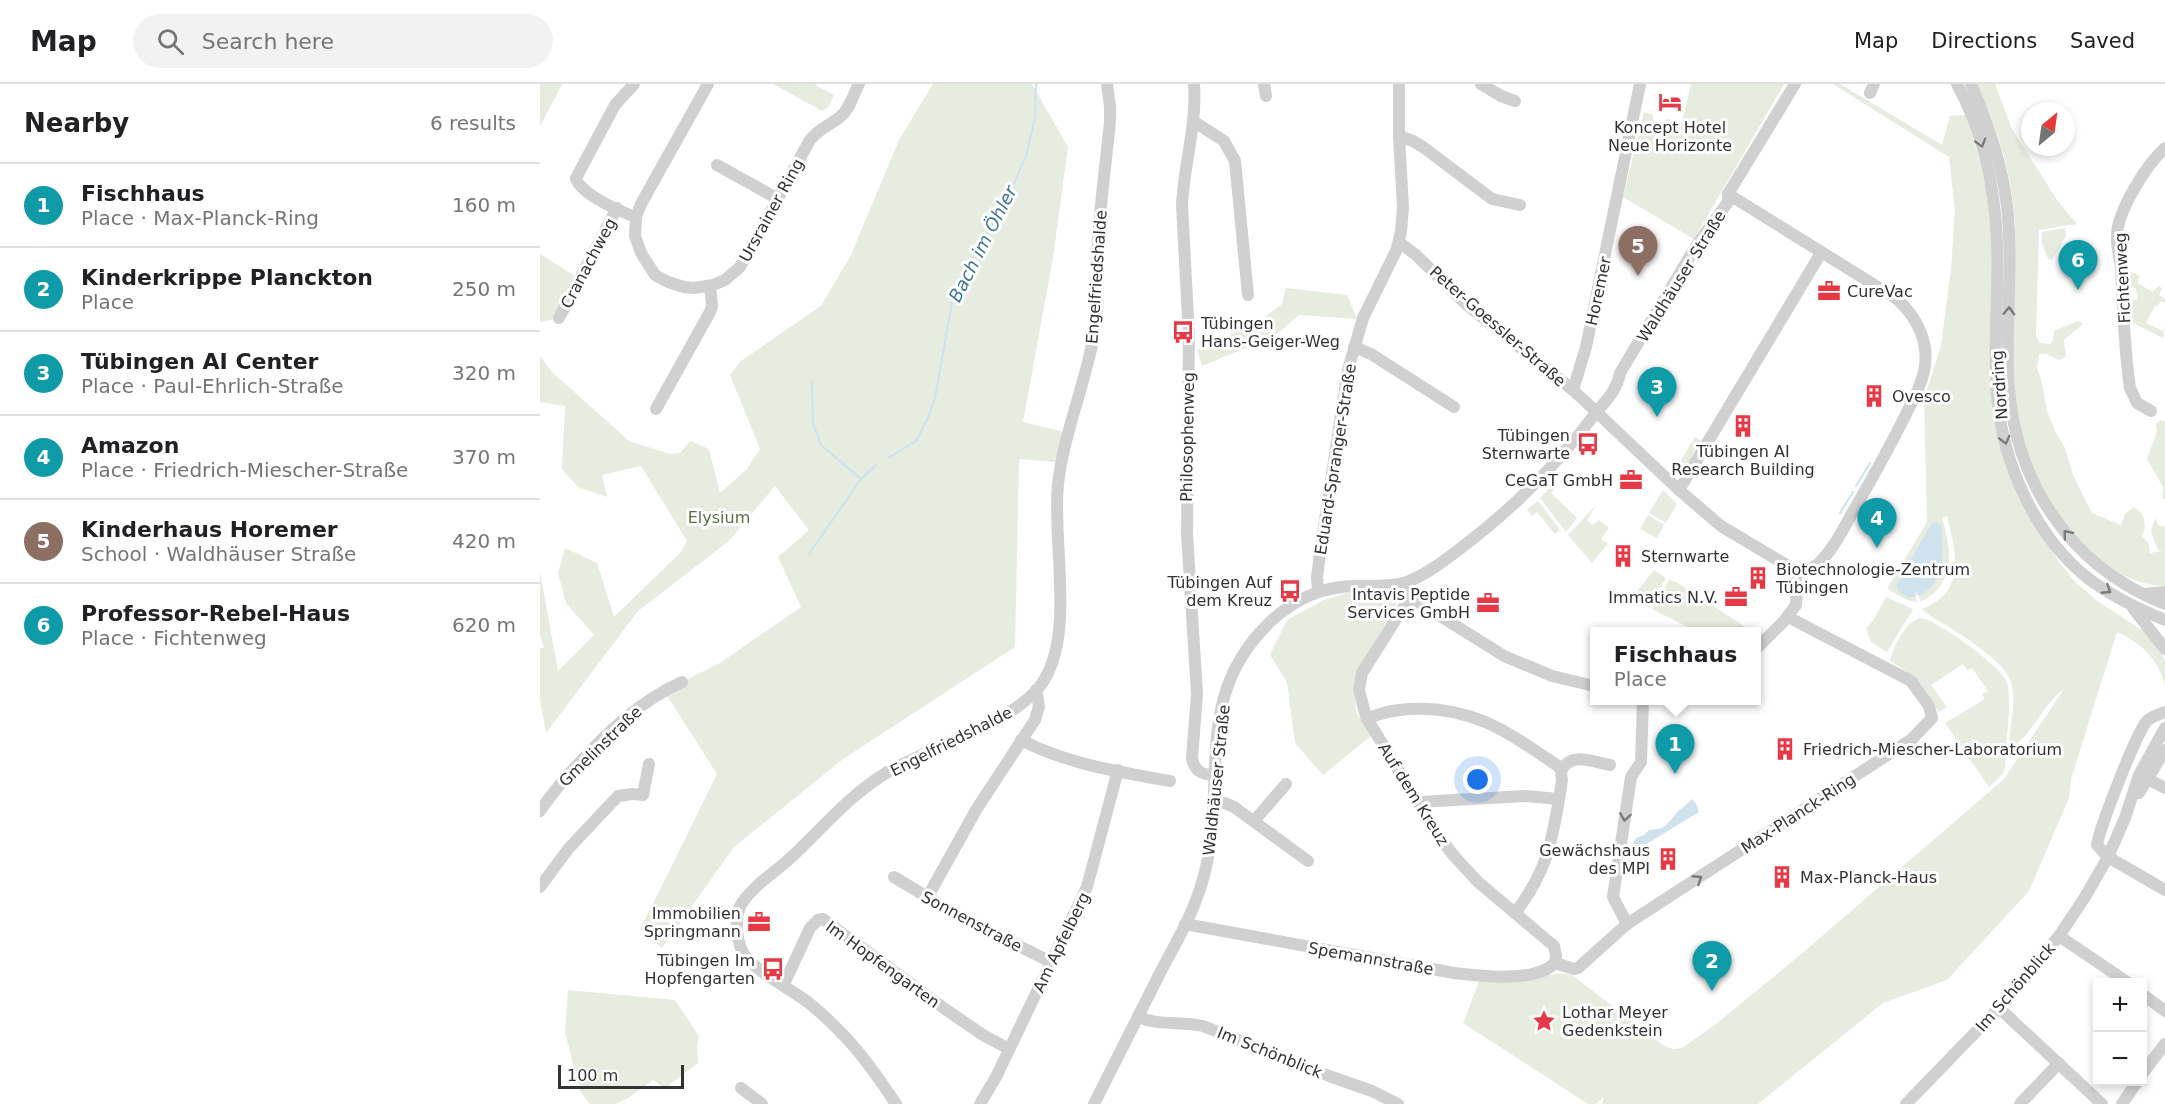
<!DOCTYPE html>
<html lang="en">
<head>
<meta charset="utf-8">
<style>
	body { margin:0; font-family:"DejaVu Sans",sans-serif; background:#f2f2f2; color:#202124 }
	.controls { position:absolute; right:18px; bottom:18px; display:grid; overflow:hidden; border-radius:0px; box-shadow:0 3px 9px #0003 }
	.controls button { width:54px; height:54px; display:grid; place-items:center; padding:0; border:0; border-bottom:2px solid #e0e0e0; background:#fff; color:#202124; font:30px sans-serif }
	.compass { position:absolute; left:1481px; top:18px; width:54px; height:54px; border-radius:50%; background:#fff; box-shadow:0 3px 9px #0003; rotate:29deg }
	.scale { position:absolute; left:18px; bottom:15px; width:126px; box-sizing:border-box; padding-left:6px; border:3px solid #333; border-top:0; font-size:16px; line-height:21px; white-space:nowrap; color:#333; -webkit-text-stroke:4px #fff; paint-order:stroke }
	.you { position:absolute; left:938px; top:696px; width:21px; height:21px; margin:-15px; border:4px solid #fff; border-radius:50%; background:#1a73e8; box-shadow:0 0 0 9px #1a73e833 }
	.badge { display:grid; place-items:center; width:39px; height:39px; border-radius:50%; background:#0f766e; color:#fff; font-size:20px; font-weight:700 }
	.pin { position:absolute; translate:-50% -50px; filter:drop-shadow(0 2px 3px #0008) }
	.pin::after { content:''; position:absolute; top:32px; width:21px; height:18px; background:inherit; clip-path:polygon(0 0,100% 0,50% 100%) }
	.popup { position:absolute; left:1050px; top:543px; width:171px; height:78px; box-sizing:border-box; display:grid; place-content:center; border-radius:0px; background:#fff; filter:drop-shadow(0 2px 4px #0005); font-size:20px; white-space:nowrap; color:#757577 }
	.popup b { font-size:22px; color:#202124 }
	.popup::after { content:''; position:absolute; left:50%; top:100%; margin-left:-12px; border:12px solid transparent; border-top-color:#fff }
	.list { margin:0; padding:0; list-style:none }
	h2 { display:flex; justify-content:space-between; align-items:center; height:78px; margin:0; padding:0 24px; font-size:26px }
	h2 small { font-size:20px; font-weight:400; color:#757577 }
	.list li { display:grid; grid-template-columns:39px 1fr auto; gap:18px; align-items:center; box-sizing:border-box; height:84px; padding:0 24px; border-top:2px solid #e0e0e0 }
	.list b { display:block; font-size:22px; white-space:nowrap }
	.list p { margin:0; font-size:20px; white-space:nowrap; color:#757577 }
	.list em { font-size:20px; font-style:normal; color:#757577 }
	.icon { flex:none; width:33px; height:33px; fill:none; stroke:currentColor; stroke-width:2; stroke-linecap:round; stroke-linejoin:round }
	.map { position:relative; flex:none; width:1625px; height:1020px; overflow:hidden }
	header { display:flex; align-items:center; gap:36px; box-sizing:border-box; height:84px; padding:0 30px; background:#fff; border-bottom:2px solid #e0e0e0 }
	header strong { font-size:28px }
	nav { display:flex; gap:33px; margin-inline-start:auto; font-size:21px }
	.search { width:420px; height:54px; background:#f2f2f2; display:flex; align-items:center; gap:15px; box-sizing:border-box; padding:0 21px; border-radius:33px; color:#757577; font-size:22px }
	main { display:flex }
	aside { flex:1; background:#fff }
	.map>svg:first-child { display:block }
	.green { fill:#e6ecdf }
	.water { fill:#cfe2ee }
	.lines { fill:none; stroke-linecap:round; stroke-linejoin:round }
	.stream { stroke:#cfe2ee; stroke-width:2 }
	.minor { stroke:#d0d0d0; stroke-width:12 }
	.oneway { stroke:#7a7a7a }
	.labels { text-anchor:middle; stroke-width:6; stroke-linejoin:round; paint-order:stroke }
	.poi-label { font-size:16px; fill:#333; stroke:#fff; text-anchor:start }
	.street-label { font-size:16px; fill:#333; stroke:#fff }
	.park-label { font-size:16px; fill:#56703f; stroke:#fff }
	.water-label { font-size:18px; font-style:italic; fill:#3f7597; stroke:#fff }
</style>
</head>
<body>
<header>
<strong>Map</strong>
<div class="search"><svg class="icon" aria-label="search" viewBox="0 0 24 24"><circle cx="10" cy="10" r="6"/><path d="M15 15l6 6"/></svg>Search here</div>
<nav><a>Map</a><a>Directions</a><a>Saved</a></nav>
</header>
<main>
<aside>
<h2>Nearby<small>6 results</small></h2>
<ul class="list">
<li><span class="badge" style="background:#0f9aa8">1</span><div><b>Fischhaus</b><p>Place · Max-Planck-Ring</p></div><em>160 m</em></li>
<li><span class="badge" style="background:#0f9aa8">2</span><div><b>Kinderkrippe Planckton</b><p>Place</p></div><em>250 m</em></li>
<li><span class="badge" style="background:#0f9aa8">3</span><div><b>Tübingen AI Center</b><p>Place · Paul-Ehrlich-Straße</p></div><em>320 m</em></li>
<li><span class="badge" style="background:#0f9aa8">4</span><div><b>Amazon</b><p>Place · Friedrich-Miescher-Straße</p></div><em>370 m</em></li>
<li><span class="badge" style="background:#8d6e63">5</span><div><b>Kinderhaus Horemer</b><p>School · Waldhäuser Straße</p></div><em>420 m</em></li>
<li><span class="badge" style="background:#0f9aa8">6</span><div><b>Professor-Rebel-Haus</b><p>Place · Fichtenweg</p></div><em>620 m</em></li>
</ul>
</aside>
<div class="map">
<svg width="1625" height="1020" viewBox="0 0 1625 1020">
	<rect width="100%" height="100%" fill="#fff"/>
	<!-- green -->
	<g class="green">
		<polygon points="0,0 22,0 0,43"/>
		<polygon points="233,0 274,0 294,11 288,23 282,27"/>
		<polygon points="393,0 492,0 528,63 513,174 483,338 524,348 516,378 479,375 475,563 303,675 194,763 122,864 100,846 177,690 124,607 180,579 261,523 238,473 269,446 235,402 189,457 98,527 6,649 0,616 0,565 4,563 0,551 0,488 18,587 54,551 26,519 18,489 25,464 57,479 74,533 141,468 147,457 101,382 62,391 67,413 38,403 22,385 25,322 0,318 0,272 12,288 89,357 130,370 140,369 150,357 169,365 180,409 207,385 220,365 190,291 201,277 281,222 311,171 359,56"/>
		<polygon points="1151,0 1244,0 1154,155 1083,113 1104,28 1113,31 1113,37 1125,40 1127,35 1142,38"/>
		<path d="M1293,0H1300L1402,61L1410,32L1426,31L1445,95L1451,137L1454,330L1504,455L1517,475L1535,498L1560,519L1610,551L1625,576V602C1619,575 1601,559 1577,548L1531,695L1529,714L1489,807L1407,896L1343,919L1218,1020H1062L1064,1013L1055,1020H1048L923,939L940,895L994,894L1021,889L1032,891L1123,961L1133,965L1142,964L1176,940L1266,866L1464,695L1524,605C1504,619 1494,648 1472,663L1473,670L1470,676C1466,651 1478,623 1471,598C1466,579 1426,554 1409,543C1400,537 1389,533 1382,525C1427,507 1416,470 1407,432L1402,434C1412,467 1416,498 1381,518L1378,511H1375L1377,518L1367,516L1349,506L1348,503L1387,438L1384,315L1401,262L1411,185L1415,127L1409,73Z"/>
		<path d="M1437,0H1455L1472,45L1517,116L1537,140L1499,146L1496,252L1500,259L1510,260L1513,256L1514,247L1538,237L1543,240L1524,256L1526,272L1519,276L1507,270H1499L1497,284L1501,295L1507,327L1515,347L1525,364L1533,391L1552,429L1581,441L1585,430L1594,423C1604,428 1608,442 1602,452L1609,460L1610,469L1623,467L1618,466L1611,447L1615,434L1619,442H1625V502C1589,500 1568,484 1543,459C1502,419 1478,361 1474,304C1471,267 1474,228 1475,190C1475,166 1476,141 1473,117C1468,77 1454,36 1437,0Z"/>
		<polygon points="1525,144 1526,152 1512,176 1508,175 1502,160 1502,148"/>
		<polygon points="0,170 38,194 19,234 0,238"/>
		<polygon points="1591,188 1600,192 1597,199 1613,208 1618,202 1622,204 1619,211 1625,215 1625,219 1621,217 1617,222 1615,222 1606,239 1623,247 1625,243 1623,254 1589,237 1590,217 1597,216 1596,204 1589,203 1589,189"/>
		<polygon points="746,204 807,211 817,235 759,231 736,251 662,282 657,266 721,236 742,220"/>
		<polygon points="1621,336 1625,338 1625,416 1622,414 1623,403 1607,375 1617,347 1616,340"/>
		<polygon points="1155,353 1163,358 1157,366 1155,366 1145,387 1137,383"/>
		<polygon points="1016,397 1018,400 1011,409 1037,434 1026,448 1000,414"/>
		<polygon points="1123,406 1137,420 1126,439 1109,429"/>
		<polygon points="998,417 1020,446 1015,450 997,428 992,432 987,425"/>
		<polygon points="1056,421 1047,436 1052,441 1059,436 1069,444 1061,455 1068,460 1052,479 1028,451"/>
		<polygon points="1108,431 1124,441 1117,454 1100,445"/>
		<polygon points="1114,486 1126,494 1109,524 1092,514"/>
		<polygon points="1129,496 1136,498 1212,547 1156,547 1112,525"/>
		<polygon points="865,498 858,518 816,590 813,605 817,630 831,652 783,691 755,659 747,598 730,571 747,536 784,516 831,502"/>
		<polygon points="1346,513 1373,525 1347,568 1331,558 1326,544 1334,535"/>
		<path d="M1381,534C1398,537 1458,580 1466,596C1473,611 1466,656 1465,674C1468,689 1459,693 1449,703L1405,639L1445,615L1442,610L1448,607L1432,584L1427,586L1423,580L1391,601L1407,623L1399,628C1384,603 1376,592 1350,577C1354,562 1365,537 1381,534Z"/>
		<polygon points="28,906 135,916 159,952 157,962 158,979 125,1004 113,996 88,1014 75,1020 50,1020 40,1007 25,948"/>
	</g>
	<!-- water -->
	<g class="water">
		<path d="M1397,438L1401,441C1404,468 1406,498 1379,512L1377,507L1375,508L1376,513H1368L1358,507L1356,502L1391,440Z"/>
		<path d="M1152,715L1157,721L1159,728L1095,767L1092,762L1096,754L1104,751L1109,746C1124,745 1125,743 1134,732C1138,726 1147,721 1152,715Z"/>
	</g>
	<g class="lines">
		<!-- stream -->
		<g class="stream">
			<polyline points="272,298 273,339 281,361 321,395"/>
			<polyline points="348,374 376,357 387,336 395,314 413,213 427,184 467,115 486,72 495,33 496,0"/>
			<polyline points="1316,402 1330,379"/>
			<polyline points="1300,429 1313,408"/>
			<polyline points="269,470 321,395 336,381"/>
		</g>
		<!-- minor -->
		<g class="minor">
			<path d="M94,0L75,21L36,94C40,110 81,128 96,133"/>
			<path d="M168,0L101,120L96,133L95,152L101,169L115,191L128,198L144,203L154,204L173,201L185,196L200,183L270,56C278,45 290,41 300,33C310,25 313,11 319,0"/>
			<path d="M654,0C657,41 644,80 642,121L649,253L647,450L657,610L652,674C654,687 662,691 675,691"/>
			<polyline points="724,0 726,12"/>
			<polyline points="941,0 961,12 975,17"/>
			<path d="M1417,0C1443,48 1455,104 1457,158C1459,209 1453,261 1457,312C1463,379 1495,453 1549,495C1573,513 1598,525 1625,536"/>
			<path d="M1431,0C1448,39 1462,79 1467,122C1473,178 1466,234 1468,290C1472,394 1527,481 1625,520"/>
			<polyline points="1330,9 1334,0"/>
			<polyline points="653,37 684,57 695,77 708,211"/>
			<polyline points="859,52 873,57 883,63 952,115 980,121"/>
			<polyline points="177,81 238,115"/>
			<path d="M1188,110L1357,215C1378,234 1390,260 1384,288C1380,303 1373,317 1366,330C1351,361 1335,389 1318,419C1306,439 1295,464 1278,480C1271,486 1262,488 1253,490"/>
			<polyline points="859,158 876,171 927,221 1033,306 1139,406 1181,442 1248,482 1255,493 1257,502 1256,521 1244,537 1216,565"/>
			<polyline points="19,234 77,124"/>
			<polyline points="814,263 831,270 914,323"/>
			<polyline points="1033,306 1046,263 1100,0"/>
			<polyline points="116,325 170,228 172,222 170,202"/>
			<path d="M1611,327L1597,319L1590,304C1584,264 1583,224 1581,184C1580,174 1576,162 1577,152C1577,127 1607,80 1625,64"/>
			<polyline points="1139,406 1281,169"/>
			<polyline points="778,507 777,493 781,462 808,286 823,234 856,167 861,148 863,123 859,52 859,0"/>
			<polyline points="867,508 870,513 964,572 1012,592 1054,602"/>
			<polyline points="1605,510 1625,508"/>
			<polyline points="870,513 822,589 819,606 826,633 898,751 914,772 938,798 1014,862 1016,871 1015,879"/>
			<polyline points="1593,524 1625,565"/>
			<polyline points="1103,616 1101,678 1091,693 1073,813 1087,840 1372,655 1392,634 1389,622 1371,597 1248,533"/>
			<path d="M1625,628C1620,630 1613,632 1608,636C1598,643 1559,746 1557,761L1568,773L1625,806"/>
			<path d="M827,635C841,628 853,627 868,625C931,621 968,648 1018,682L1021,687L1022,697C1013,751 1010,784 975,829"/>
			<path d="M481,656C527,680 580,688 630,697"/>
			<path d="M1021,687C1031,667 1053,678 1070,681"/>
			<polyline points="1600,691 1625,704"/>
			<polyline points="1599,709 1625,666"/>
			<polyline points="879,718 985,712 1019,715"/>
			<polyline points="674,719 685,719 694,723 768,777"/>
			<path d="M0,727C12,709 26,693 41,677C71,645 102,616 142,598"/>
			<polyline points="714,737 746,700"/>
			<polyline points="354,793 419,832 511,878"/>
			<polyline points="0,803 29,764 78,712 92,710 103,711 109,680"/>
			<polyline points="387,814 436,726 495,636 499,622 496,606"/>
			<path d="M645,840L914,889C940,892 996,899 1015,879"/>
			<polyline points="1519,852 1587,898"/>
			<polyline points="1015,879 1034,885 1038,884 1087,840"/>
			<polyline points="244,900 270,844 278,836 283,835 405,925 443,951 469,965"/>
			<polyline points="1602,910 1625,927"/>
			<polyline points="1459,924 1562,1020"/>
			<path d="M598,933C619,942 641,937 663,942L789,992L832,1007L858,1020"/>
			<polyline points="1602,990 1625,960"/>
			<polyline points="201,1004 222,1020"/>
			<path d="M356,1020C328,978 308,951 269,919C252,906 216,887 205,872C199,863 196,848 197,837C197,828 199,822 205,815C216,800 232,790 246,778C278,749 308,712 346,689C389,663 476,639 503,598C535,549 512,457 518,400C524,349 545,301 554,251C560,219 557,186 558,154C561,115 566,77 570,38V23L567,0"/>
			<polyline points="440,1020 456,993 547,803 578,686"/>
			<path d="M554,1020C577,975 599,930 622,885C636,859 651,833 660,805C692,709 647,617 730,538C756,514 783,502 818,502C834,502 851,503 867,498C887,490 904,477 921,464C971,426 1017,381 1055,330C1066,316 1077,307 1080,289L1158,159L1188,118V110L1255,0"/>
			<polyline points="1366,1020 1459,924 1519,852 1545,813 1568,773 1585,734 1599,691 1625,644"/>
			<polyline points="1480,1020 1519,979"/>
			<polyline points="1582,1020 1597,998"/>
		</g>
	</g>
	<!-- one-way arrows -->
	<defs><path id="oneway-chevron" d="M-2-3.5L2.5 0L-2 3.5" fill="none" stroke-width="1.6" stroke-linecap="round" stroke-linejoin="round" transform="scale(1.5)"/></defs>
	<g class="oneway">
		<use href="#oneway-chevron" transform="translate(1441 59) rotate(74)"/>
		<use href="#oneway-chevron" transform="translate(1469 227) rotate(-88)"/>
		<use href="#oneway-chevron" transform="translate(1465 356) rotate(76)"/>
		<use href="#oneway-chevron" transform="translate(1527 450) rotate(-130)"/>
		<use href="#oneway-chevron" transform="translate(1567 506) rotate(33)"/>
		<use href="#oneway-chevron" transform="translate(1085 733) rotate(99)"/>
		<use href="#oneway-chevron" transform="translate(1158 795) rotate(-33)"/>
	</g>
	<!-- icons -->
	<defs>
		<g id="hotel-bare" transform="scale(1.8)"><path d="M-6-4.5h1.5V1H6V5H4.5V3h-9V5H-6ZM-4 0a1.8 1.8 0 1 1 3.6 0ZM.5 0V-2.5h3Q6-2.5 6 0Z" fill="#e63946" stroke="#fff" stroke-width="2.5" paint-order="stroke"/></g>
		<g id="office-bare" transform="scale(1.8)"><path d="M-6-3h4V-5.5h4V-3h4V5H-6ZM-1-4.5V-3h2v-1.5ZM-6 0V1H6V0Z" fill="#e63946" stroke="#fff" stroke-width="2.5" paint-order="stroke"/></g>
		<g id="bus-bare" transform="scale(1.8)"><path d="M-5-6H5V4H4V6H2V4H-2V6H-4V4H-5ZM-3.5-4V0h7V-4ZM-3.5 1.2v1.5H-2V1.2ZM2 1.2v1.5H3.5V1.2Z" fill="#e63946" stroke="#fff" stroke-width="2.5" paint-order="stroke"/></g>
		<g id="building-bare" transform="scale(1.8)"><path d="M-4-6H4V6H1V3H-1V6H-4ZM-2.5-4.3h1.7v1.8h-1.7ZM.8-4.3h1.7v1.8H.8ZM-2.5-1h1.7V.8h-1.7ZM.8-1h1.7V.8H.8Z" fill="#e63946" stroke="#fff" stroke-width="2.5" paint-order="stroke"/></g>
		<g id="sight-bare" transform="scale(1.8)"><path d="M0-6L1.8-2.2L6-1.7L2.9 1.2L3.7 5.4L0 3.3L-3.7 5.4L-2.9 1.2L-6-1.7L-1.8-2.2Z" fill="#e63946" stroke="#fff" stroke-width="2.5" paint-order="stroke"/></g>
	</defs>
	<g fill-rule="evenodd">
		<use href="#hotel-bare" x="1130" y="18"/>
		<use href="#office-bare" x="1289" y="207"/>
		<use href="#bus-bare" x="643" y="248"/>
		<use href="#building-bare" x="1334" y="312"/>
		<use href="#building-bare" x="1203" y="342"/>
		<use href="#bus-bare" x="1048" y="360"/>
		<use href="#office-bare" x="1091" y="396"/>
		<use href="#building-bare" x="1083" y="472"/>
		<use href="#building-bare" x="1218" y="494"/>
		<use href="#bus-bare" x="750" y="507"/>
		<use href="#office-bare" x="1196" y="513"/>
		<use href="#office-bare" x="948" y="519"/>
		<use href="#building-bare" x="1245" y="665"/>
		<use href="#building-bare" x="1128" y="775"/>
		<use href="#building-bare" x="1242" y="793"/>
		<use href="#office-bare" x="219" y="838"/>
		<use href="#bus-bare" x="233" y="885"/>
		<use href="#sight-bare" x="1004" y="937"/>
	</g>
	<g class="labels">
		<!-- poi labels -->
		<g class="poi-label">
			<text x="1130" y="49" text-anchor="middle">Koncept Hotel<tspan x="1130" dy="18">Neue Horizonte</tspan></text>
			<text x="1307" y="213">CureVac</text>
			<text x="661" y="245">Tübingen<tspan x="661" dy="18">Hans-Geiger-Weg</tspan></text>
			<text x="1352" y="318">Ovesco</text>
			<text x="1030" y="357" text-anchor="end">Tübingen<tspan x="1030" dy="18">Sternwarte</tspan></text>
			<text x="1203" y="373" text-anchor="middle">Tübingen AI<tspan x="1203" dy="18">Research Building</tspan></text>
			<text x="1073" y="402" text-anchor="end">CeGaT GmbH</text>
			<text x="1101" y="478">Sternwarte</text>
			<text x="1236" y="491">Biotechnologie-Zentrum<tspan x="1236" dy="18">Tübingen</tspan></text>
			<text x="732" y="504" text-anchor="end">Tübingen Auf<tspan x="732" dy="18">dem Kreuz</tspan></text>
			<text x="930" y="516" text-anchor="end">Intavis Peptide<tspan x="930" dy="18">Services GmbH</tspan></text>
			<text x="1178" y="519" text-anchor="end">Immatics N.V.</text>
			<text x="1263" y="671">Friedrich-Miescher-Laboratorium</text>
			<text x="1110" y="772" text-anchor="end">Gewächshaus<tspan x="1110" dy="18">des MPI</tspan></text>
			<text x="1260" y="799">Max-Planck-Haus</text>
			<text x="201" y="835" text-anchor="end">Immobilien<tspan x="201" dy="18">Springmann</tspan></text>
			<text x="215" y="882" text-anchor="end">Tübingen Im<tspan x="215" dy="18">Hopfengarten</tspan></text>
			<text x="1022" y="934">Lothar Meyer<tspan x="1022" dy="18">Gedenkstein</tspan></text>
		</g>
		<!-- street labels -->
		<g class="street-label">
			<text transform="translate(231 126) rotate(-61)" y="6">Ursrainer Ring</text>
			<text transform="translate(48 179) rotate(-62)" y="6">Cranachweg</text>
			<text transform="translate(1141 192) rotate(-58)" y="6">Waldhäuser Straße</text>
			<text transform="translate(556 193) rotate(-86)" y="6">Engelfriedshalde</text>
			<text transform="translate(1582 194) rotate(-93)" y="6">Fichtenweg</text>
			<text transform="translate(1058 207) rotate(-78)" y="6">Horemer</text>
			<text transform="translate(958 242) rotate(41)" y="6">Peter-Goessler-Straße</text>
			<text transform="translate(1459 301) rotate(-94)" y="6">Nordring</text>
			<text transform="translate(647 353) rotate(-89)" y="6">Philosophenweg</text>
			<text transform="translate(795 375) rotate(-81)" y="6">Eduard-Spranger-Straße</text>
			<text transform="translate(411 657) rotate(-27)" y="6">Engelfriedshalde</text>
			<text transform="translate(60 662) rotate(-44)" y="6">Gmelinstraße</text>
			<text transform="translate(676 696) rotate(-84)" y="6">Waldhäuser Straße</text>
			<text transform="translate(874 710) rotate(58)" y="6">Auf dem Kreuz</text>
			<text transform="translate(1258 729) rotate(-33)" y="6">Max-Planck-Ring</text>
			<text transform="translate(432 837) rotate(28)" y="6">Sonnenstraße</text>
			<text transform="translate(521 858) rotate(-64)" y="6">Am Apfelberg</text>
			<text transform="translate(831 874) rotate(10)" y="6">Spemannstraße</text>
			<text transform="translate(343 880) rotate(36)" y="6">Im Hopfengarten</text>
			<text transform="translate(1475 903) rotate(-49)" y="6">Im Schönblick</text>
			<text transform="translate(730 968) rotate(22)" y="6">Im Schönblick</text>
		</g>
		<!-- park labels -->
		<g class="park-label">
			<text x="179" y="439">Elysium</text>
		</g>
		<!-- water labels -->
		<g class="water-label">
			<text transform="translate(443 160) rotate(-63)" y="6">Bach im Öhler</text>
		</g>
	</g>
</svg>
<div class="controls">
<button>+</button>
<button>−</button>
</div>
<svg class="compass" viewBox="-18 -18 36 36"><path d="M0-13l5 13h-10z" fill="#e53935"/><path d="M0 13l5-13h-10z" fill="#757577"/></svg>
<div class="scale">100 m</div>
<div class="you"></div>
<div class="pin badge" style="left:1135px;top:690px;background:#0f9aa8">1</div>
<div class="popup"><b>Fischhaus</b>Place</div>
<div class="pin badge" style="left:1172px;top:907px;background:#0f9aa8">2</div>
<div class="pin badge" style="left:1117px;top:333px;background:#0f9aa8">3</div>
<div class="pin badge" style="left:1337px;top:464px;background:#0f9aa8">4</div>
<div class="pin badge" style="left:1098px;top:192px;background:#8d6e63">5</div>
<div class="pin badge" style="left:1538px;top:206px;background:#0f9aa8">6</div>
</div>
</main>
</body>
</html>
